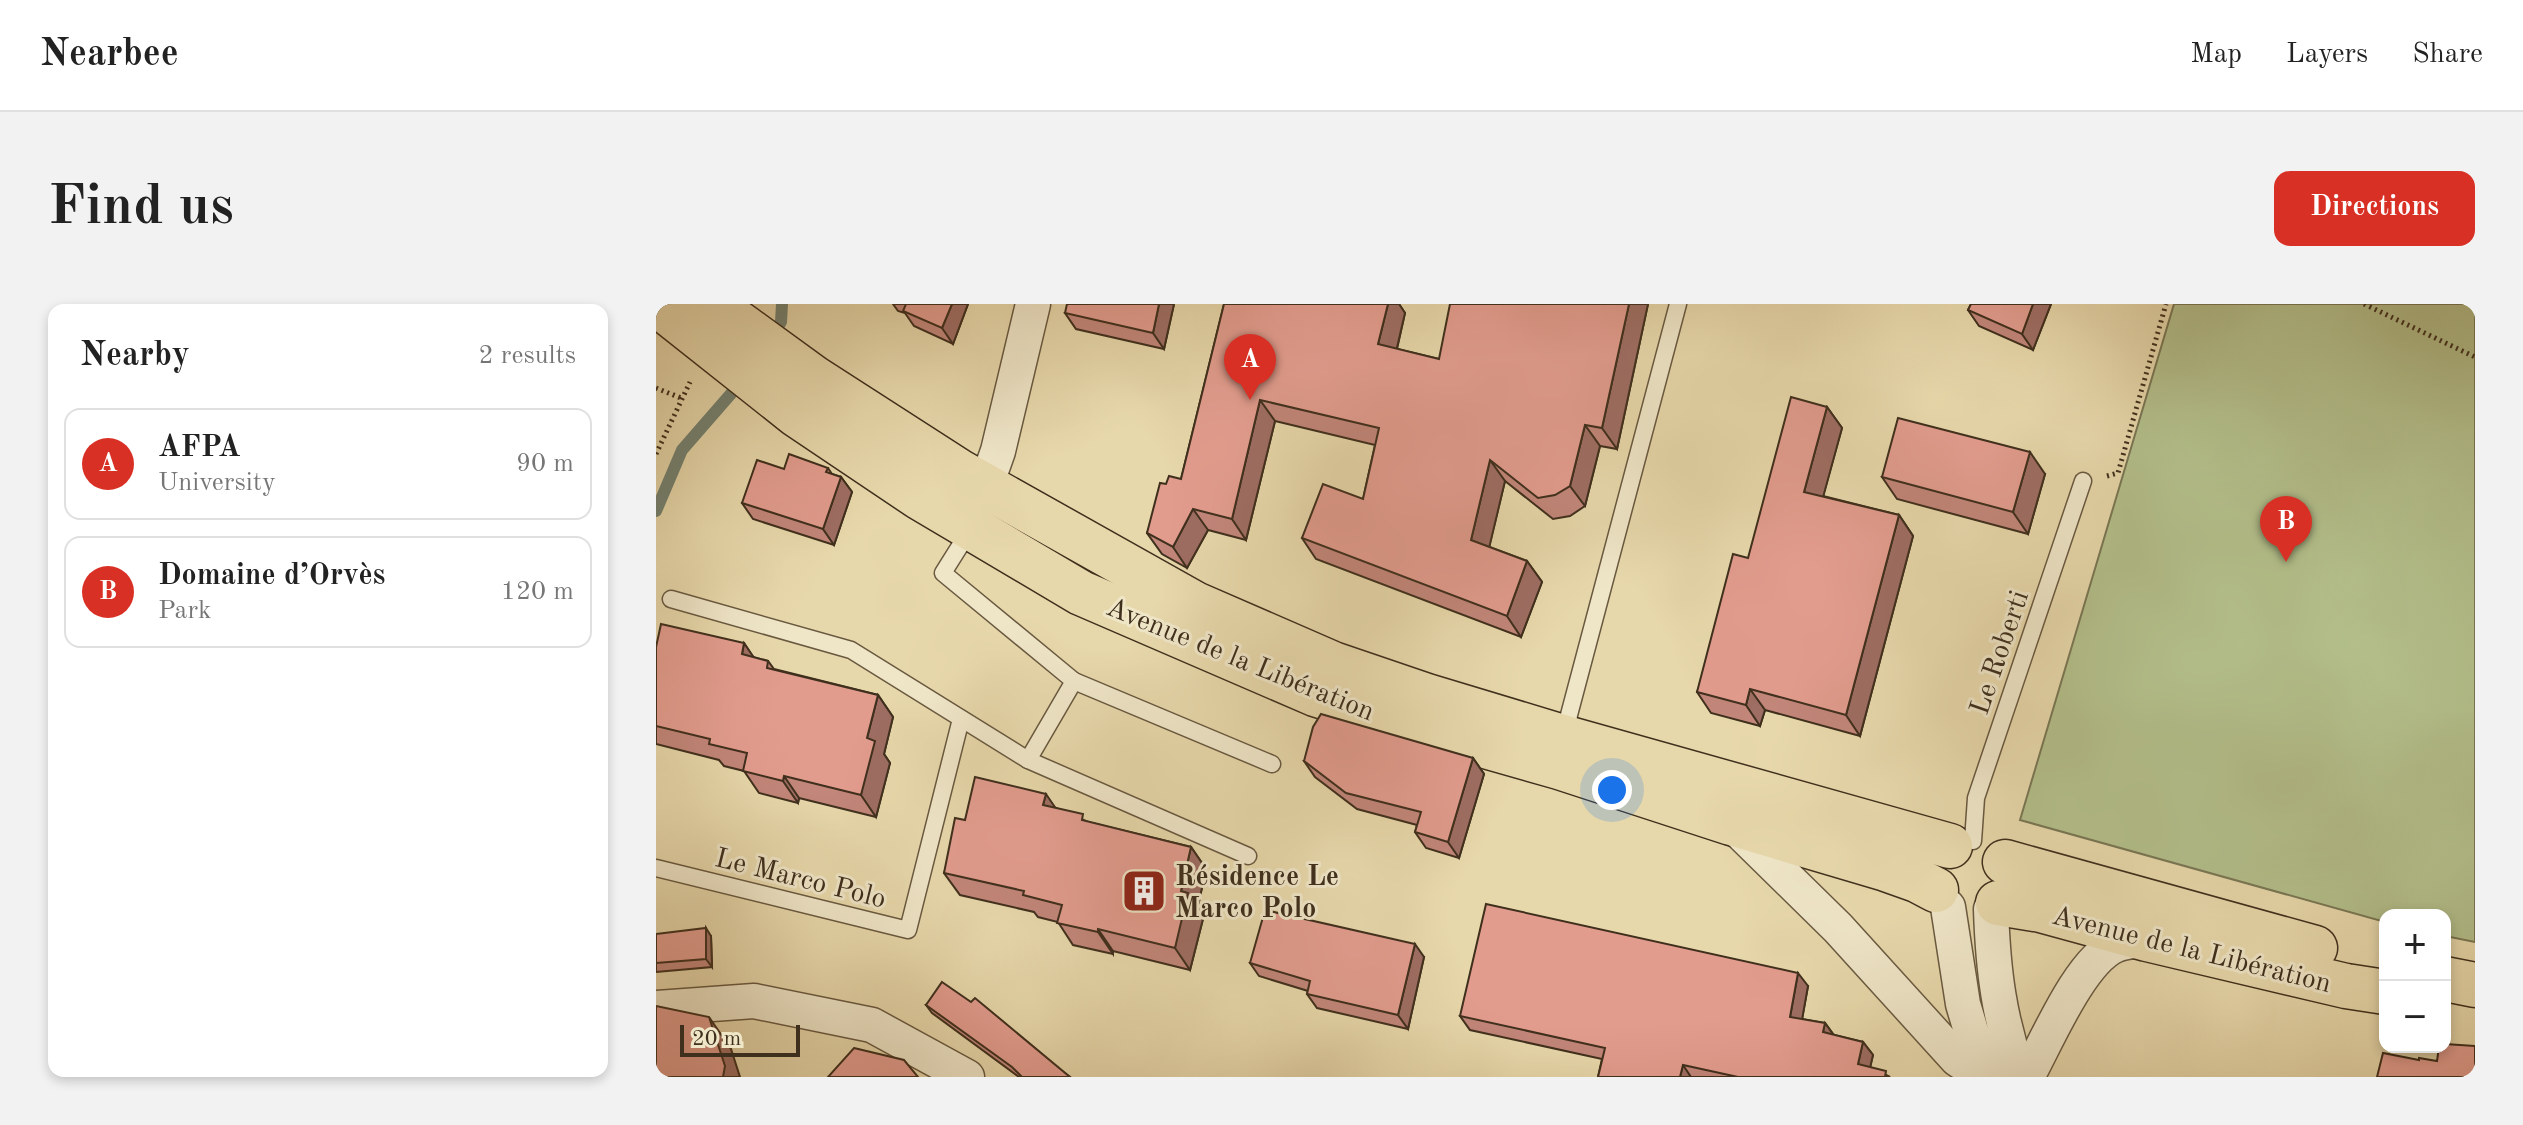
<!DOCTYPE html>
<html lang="en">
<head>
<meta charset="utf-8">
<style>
	body { margin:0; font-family:"Old Standard TT",serif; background:#f2f2f2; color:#222 }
	.controls { position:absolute; right:24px; bottom:24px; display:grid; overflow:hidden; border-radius:16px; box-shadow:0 4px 12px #0003 }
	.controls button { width:72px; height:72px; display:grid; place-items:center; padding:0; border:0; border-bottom:2px solid #e0e0e0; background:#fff; color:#222; font:40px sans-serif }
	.scale { position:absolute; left:24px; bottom:20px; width:120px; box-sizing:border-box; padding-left:8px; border:4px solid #3f2f1d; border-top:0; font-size:22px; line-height:28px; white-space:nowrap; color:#3f2f1d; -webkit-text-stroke:6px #efe6c8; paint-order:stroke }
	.you { position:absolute; left:956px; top:486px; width:28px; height:28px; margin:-20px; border:6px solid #fff; border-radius:50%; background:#1a73e8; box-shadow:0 0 0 12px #1a73e833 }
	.badge { display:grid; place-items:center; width:52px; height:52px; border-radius:50%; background:#d93025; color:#fff; font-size:26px; font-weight:700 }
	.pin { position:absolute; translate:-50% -66px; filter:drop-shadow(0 2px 4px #0008) }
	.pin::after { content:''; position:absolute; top:42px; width:28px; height:24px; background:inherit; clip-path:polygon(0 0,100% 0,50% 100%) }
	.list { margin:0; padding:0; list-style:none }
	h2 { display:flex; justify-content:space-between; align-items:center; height:104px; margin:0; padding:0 32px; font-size:34px }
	h2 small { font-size:26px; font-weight:400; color:#767676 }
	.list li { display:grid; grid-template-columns:52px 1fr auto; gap:24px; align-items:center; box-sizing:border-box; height:112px; margin:0 16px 16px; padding:0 16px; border:2px solid #e0e0e0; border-radius:16px }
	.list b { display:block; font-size:30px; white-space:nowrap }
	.list p { margin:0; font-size:26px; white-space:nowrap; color:#767676 }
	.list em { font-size:26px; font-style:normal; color:#767676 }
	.map { position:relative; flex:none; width:1819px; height:773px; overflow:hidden; border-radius:16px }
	header { display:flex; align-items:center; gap:48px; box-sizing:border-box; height:112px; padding:0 40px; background:#fff; border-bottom:2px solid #e0e0e0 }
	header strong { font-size:38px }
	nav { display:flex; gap:44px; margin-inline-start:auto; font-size:28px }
	.intro { display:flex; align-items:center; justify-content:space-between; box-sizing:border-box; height:192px; padding:0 48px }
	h1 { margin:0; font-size:56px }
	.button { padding:20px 36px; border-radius:16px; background:#d93025; color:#fff; font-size:28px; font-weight:700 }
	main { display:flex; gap:48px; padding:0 48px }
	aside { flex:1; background:#fff; border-radius:16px; box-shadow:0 4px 12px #0003 }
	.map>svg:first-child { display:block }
	.green { fill:#b3bf8b; stroke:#797754; stroke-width:2 }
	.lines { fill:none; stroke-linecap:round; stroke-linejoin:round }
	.stream { stroke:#748272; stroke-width:12 }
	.lane-casing { stroke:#695940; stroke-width:19 }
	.street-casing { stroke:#695940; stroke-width:37 }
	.primary-casing { stroke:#3f2f1d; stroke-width:47 }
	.path { stroke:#3f2f1d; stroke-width:5; stroke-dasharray:2 4; stroke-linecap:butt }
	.lane { stroke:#efe6c8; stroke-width:16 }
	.street { stroke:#efe6c8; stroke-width:34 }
	.primary { stroke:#e7d8ab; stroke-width:44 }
	.wall { fill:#c2867a; stroke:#3f2f1d; stroke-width:2 }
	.shaded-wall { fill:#9e6d63; stroke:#3f2f1d; stroke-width:2 }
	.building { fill:#e29c8e; stroke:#3f2f1d; stroke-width:2 }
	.labels { text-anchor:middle; stroke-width:6; stroke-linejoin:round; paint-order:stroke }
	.street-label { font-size:28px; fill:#3f2f1d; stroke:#efe6c8 }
	.poi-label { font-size:28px; font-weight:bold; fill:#3f2f1d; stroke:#efe6c8; text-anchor:start }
</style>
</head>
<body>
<header>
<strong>Nearbee</strong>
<nav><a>Map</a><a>Layers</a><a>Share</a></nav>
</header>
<div class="intro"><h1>Find us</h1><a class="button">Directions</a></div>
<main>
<aside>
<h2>Nearby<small>2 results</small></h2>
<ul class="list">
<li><span class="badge">A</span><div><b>AFPA</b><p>University</p></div><em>90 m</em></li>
<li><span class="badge">B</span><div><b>Domaine d’Orvès</b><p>Park</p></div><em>120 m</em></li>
</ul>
</aside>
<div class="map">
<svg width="1819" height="773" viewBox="0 0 1819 773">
	<rect width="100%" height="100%" fill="#e7d8ab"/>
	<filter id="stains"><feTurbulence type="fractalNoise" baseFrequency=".0025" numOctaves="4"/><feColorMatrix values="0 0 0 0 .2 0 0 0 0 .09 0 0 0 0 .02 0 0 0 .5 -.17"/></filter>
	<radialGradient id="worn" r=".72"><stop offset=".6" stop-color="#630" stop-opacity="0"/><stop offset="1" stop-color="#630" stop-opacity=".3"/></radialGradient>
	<!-- green -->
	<polygon class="green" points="1518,0 1819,0 1819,638 1789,632 1789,611 1729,611 1729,618 1364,516"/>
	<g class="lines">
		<!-- stream -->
		<g class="stream">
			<polyline points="121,24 125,18 126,0"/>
			<polyline points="0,207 26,146 80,84"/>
		</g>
		<!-- lane casing -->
		<g class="lane-casing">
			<g id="lane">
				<polyline points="15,295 195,346 372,456 418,377 287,269 314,226"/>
				<polyline points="418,377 616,460"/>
				<polyline points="910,432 913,411 1022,0"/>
				<polyline points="372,456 592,552"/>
				<polyline points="1317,537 1320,494 1427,177"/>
				<polyline points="0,564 252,626 305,415"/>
			</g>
		</g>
		<!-- street casing -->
		<g class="street-casing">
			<g id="street">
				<polyline points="322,204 342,147 377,0"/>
				<polyline points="1075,519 1182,624 1301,755 1327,773"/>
				<polyline points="1292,603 1307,700 1315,727 1337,773"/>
				<path d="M1335,605C1337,667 1343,715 1364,773"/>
				<polyline points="0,704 98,697 216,721 311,773"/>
				<path d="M1371,773C1390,739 1424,656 1460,641C1469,637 1481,637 1491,635"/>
			</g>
		</g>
		<!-- primary casing -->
		<g class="primary-casing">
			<g id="primary">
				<polyline points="1,0 141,111 263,193 425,289 659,390 766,424 903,463 1075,519 1230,565 1261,576 1280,586"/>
				<polyline points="56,0 158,74 304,168 539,300 677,360 771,392 910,434 1294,542"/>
				<polyline points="1349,558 1659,644"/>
				<polyline points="1342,599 1385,606 1491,635 1690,682 1729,688"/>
				<polyline points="1789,675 1819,681"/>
			</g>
		</g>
		<!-- path -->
		<g class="path">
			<polyline points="1708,0 1819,53"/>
			<polyline points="0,84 25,94"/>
			<polyline points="0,150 34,78"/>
			<polyline points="1451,172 1462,169 1510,0"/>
		</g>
		<!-- lane -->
		<use href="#lane" class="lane"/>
		<!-- street -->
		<use href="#street" class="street"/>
		<!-- primary -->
		<use href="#primary" class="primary"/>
	</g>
	<!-- wall -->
	<g class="wall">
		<polygon points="237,0 312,0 297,40 258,22 249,9 242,7"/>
		<polygon points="518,0 508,45 420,25 409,9"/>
		<polygon points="568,0 743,0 749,9 741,45 783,55 992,0 961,145 944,142 929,202 914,212 897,215 849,177 833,243 871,257 886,278 865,333 660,255 646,234 707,195 719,141 619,117 590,236 552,226 531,264 506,250 491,229 510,180 525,175"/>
		<polygon points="1315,0 1395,0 1377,46 1323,22 1312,6"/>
		<polygon points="1171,103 1186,124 1167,192 1243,211 1257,232 1204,432 1109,406 1104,422 1055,409 1041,388"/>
		<polygon points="172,164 176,170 185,173 196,188 178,241 97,215 86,199 128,165"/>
		<polygon points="1389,170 1372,230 1241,195 1226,173"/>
		<polygon points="88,339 97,353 112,357 118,365 222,391 237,413 228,450 234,459 220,513 143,494 142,499 103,489 88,467 68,462 63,456 0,440 0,343"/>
		<polygon points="817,454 828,470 803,554 770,544 759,528 761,521 701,505 659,473 648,457"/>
		<polygon points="400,504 432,518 535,543 550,565 542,602 548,611 534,666 457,647 457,650 417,641 402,618 382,613 378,608 304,591 288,569 309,516"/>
		<polygon points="0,630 55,632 56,663 0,668"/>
		<polygon points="768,653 752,725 661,704 651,690 652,687 603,672 594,659"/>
		<polygon points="1152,682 1146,715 1169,719 1178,731 1207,738 1217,751 1214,763 1234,773 942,773 946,755 814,726 804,712"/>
		<polygon points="315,698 414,773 363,773 276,709 270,701"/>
	</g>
	<!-- shaded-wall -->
	<g class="shaded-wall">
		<polygon points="296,0 312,0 297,40 286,24"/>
		<polygon points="503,0 518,0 508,45 497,29"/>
		<polygon points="732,0 743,0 749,9 737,61 722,40"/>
		<polygon points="973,0 992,0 961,145 946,124"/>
		<polygon points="1377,0 1395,0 1377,46 1366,30"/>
		<polygon points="604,96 619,117 590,236 576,215"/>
		<polygon points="1171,103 1186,124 1163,208 1148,188"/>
		<polygon points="929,121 944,142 929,202 914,182"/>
		<polygon points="1374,148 1389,170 1372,230 1357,208"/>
		<polygon points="834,156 849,177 830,257 815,236"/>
		<polygon points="185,173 196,188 178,241 167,225"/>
		<polygon points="537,205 552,226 531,264 517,243"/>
		<polygon points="1243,211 1257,232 1204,432 1190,411"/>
		<polygon points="871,257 886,278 865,333 851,312"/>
		<polygon points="88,339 103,361 86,350"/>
		<polygon points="1094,385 1109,406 1104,422 1090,401"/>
		<polygon points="222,391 237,413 228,450 234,459 220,513 205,491 211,434"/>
		<polygon points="817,454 828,470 803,554 792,538"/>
		<polygon points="128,472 143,494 142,499 127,477"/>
		<polygon points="390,490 405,512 387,501"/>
		<polygon points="535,543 550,565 542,602 548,611 534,666 519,644 525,587"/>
		<polygon points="50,624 55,632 56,663 50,655"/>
		<polygon points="442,625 457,647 457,650 442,628"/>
		<polygon points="759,640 768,653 752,725 742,711"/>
		<polygon points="1142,669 1152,682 1144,727 1134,713"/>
		<polygon points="53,713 75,745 84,773 67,773"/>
		<polygon points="1169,719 1179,733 1167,728"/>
		<polygon points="1207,738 1217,751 1212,773 1202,760"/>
		<polygon points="1027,761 1035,773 1024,773"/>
	</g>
	<!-- building -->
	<g class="building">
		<polygon points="250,0 296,0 286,24 247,7"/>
		<polygon points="411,0 503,0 497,29 409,9"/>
		<polygon points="568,0 732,0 722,40 783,55 794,0 973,0 946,124 929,121 914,182 899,191 882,194 834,156 815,236 871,257 851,312 646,234 667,180 707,195 723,124 604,96 576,215 537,205 517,243 491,229 504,179 510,180 513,172 525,175"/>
		<polygon points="1315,0 1377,0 1366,30 1312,6"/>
		<polygon points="1135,93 1171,103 1148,188 1243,211 1190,411 1094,385 1090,401 1041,388 1077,250 1092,254"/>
		<polygon points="1242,114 1374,148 1357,208 1226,173"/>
		<polygon points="133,150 172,164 170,168 185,173 167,225 86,199 101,156 128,165"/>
		<polygon points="5,320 88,339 86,350 112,357 111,364 222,391 211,434 219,437 205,491 128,472 127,477 87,467 91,449 53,440 54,435 0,422 0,343"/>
		<polygon points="665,410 817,454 792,538 759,528 765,508 690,489 648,457 657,423"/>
		<polygon points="319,473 390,490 387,501 427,510 426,516 535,543 525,587 532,589 519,644 442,625 442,628 401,619 406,601 367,591 368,587 288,569 299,514 309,516"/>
		<polygon points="830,600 1142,669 1134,713 1169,719 1167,728 1207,738 1202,760 1230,767 1229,773 1082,773 1027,761 1024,773 942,773 949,744 804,712"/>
		<polygon points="609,606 759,640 742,711 651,690 654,677 594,659"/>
		<polygon points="50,624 50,655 0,659 0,630"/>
		<polygon points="286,678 315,698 319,694 414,773 366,773 356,763 270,701"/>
		<polygon points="0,702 53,713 69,762 67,773 0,773"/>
		<polygon points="1789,740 1819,742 1819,773 1721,773 1727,749 1763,756 1763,754 1781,757 1783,743 1789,743"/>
		<polygon points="198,744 248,756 262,773 172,773"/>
	</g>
	<!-- icons -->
	<defs>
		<g id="building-square" transform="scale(2.3)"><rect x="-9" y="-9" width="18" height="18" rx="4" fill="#8f2418" stroke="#efe6c8"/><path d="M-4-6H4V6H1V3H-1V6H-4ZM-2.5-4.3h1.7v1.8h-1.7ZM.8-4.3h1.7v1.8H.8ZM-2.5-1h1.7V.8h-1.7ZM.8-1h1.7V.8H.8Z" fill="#fff"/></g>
	</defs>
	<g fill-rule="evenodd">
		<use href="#building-square" x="488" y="587"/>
	</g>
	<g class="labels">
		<!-- street labels -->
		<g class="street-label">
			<text transform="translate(1342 348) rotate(-71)" y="10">Le Roberti</text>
			<text transform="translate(585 354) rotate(22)" y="10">Avenue de la Libération</text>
			<text transform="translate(145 573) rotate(14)" y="10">Le Marco Polo</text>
			<text transform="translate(1536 644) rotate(14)" y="10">Avenue de la Libération</text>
		</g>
		<!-- poi labels -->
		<g class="poi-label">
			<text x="519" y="581">Résidence Le<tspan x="519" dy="32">Marco Polo</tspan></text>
		</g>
	</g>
	<rect width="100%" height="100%" filter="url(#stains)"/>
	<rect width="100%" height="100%" fill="url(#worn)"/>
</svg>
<div class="controls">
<button>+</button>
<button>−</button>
</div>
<div class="scale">20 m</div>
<div class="you"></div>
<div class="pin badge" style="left:594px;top:96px">A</div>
<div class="pin badge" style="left:1630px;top:258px">B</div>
</div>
</main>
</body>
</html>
